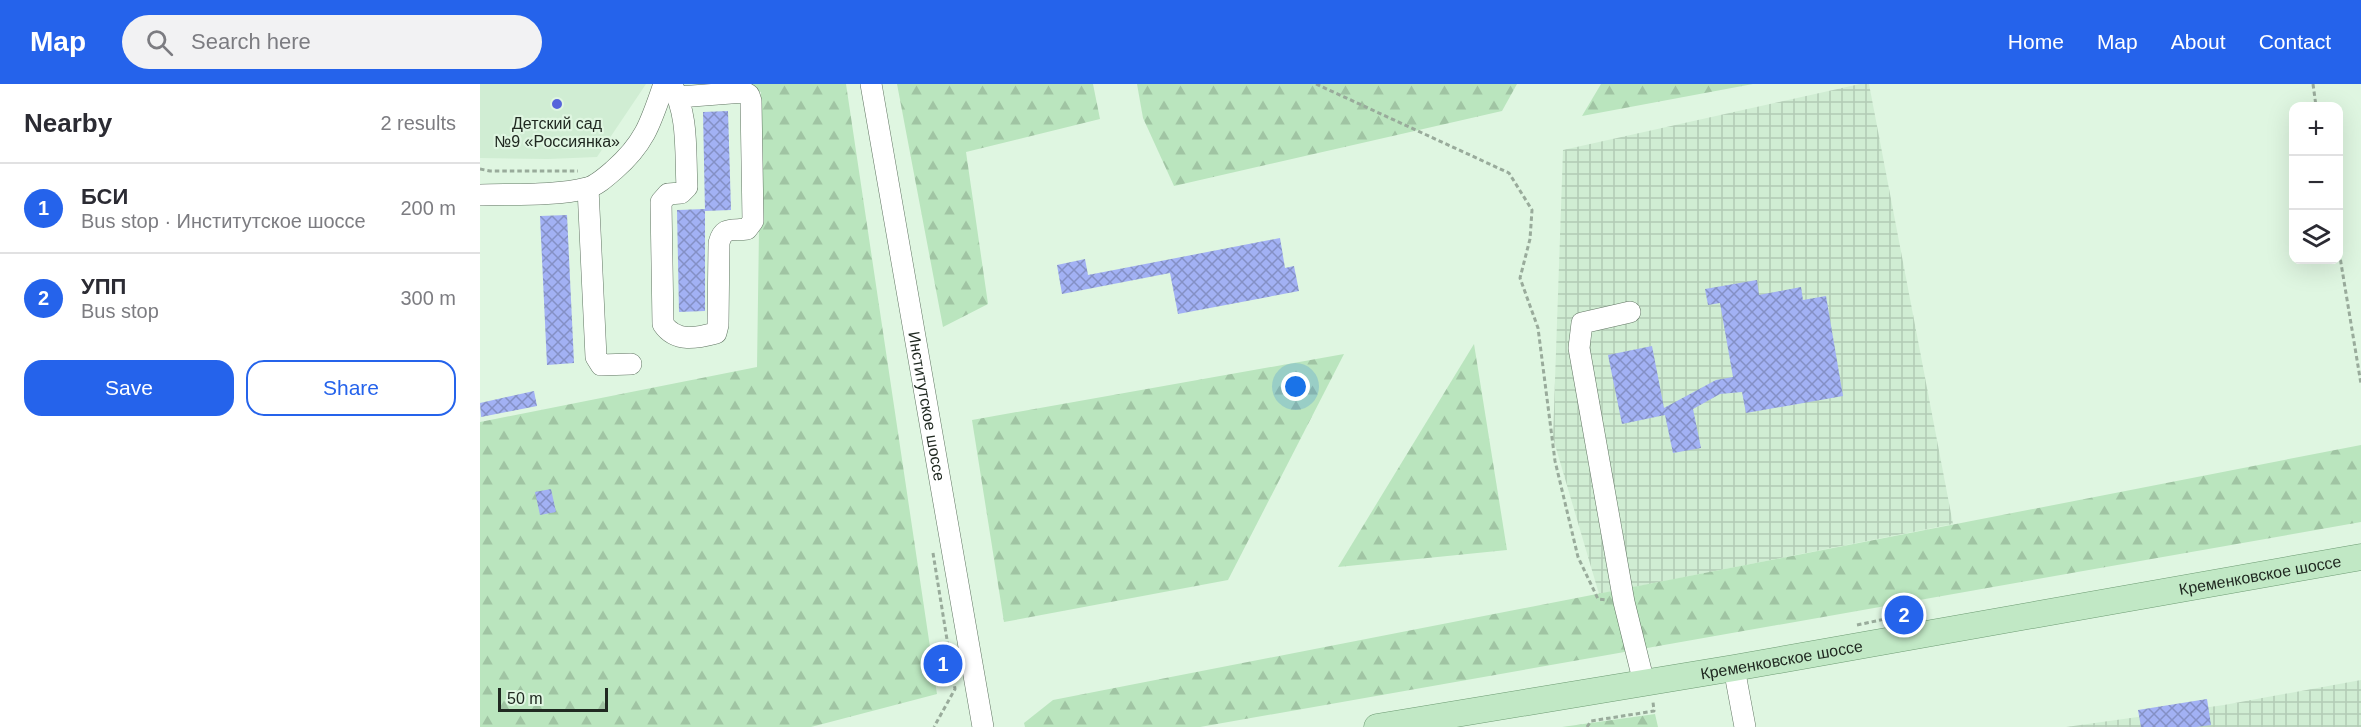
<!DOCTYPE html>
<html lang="en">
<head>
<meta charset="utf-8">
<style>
	body { margin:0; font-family:Helvetica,sans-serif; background:#f2f2f3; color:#2b2b33 }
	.controls { position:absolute; right:18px; top:18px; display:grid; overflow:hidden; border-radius:12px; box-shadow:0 6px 24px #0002 }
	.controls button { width:54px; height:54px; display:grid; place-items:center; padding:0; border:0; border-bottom:2px solid #e1e1e2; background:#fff; color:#2b2b33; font:30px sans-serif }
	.scale { position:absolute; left:18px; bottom:15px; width:110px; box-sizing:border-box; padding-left:6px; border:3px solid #202921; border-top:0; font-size:16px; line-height:21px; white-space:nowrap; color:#202921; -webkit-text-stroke:4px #dff6e1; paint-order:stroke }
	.you { position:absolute; left:816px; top:303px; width:21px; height:21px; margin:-15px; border:4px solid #fff; border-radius:50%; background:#1a73e8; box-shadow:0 0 0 9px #1a73e833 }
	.badge { display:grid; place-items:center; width:39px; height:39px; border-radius:50%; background:#2563eb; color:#fff; font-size:20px; font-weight:700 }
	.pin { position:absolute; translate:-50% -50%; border:3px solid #fff; box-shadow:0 2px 6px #0006 }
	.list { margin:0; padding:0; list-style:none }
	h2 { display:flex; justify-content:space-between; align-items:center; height:78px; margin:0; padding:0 24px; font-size:26px }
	h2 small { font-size:20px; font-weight:400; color:#7c7c81 }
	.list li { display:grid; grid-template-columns:39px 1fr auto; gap:18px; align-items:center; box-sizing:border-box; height:90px; padding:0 24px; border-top:2px solid #e1e1e2 }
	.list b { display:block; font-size:22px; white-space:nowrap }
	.list p { margin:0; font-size:20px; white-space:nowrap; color:#7c7c81 }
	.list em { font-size:20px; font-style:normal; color:#7c7c81 }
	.actions { display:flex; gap:12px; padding:18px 24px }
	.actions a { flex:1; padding:14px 0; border:2px solid #2563eb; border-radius:18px; text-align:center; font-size:21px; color:#2563eb }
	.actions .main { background:#2563eb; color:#fff }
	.icon { flex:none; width:33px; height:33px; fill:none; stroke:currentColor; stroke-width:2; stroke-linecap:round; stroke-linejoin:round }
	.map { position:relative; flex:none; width:1881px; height:643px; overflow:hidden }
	header { display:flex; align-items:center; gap:36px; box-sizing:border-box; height:84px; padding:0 30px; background:#2563eb; color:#fff }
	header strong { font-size:28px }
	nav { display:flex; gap:33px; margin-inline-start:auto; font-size:21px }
	.search { width:420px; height:54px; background:#f2f2f3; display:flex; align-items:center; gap:15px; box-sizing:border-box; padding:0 21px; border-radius:33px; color:#7c7c81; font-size:22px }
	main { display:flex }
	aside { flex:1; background:#fff }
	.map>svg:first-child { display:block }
	.built { fill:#d0edd3 }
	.industrial { fill:url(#industrial-grid) }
	.forest { fill:url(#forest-firs) }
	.building { fill:url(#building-cross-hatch) }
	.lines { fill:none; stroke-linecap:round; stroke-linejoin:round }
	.minor-casing { stroke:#617563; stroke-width:22 }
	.major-casing { stroke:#6d9b73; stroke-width:27 }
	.path { stroke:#99ab9b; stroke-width:3; stroke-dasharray:4.5 3; stroke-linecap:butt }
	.minor { stroke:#fff; stroke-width:21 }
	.major { stroke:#c1e8c5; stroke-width:26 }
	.poi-dot { fill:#5764db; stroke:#dff6e1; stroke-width:2 }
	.labels { text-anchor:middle; stroke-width:4.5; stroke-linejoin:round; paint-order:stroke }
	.poi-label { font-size:16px; fill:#202921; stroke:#dff6e1 }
	.street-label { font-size:16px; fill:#202921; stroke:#dff6e1 }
</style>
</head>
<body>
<header>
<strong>Map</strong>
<div class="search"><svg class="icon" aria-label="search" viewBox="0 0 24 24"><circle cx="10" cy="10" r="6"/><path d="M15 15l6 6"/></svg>Search here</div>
<nav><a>Home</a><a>Map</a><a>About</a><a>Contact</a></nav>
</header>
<main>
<aside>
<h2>Nearby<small>2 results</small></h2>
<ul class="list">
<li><span class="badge">1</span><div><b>БСИ</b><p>Bus stop · Институтское шоссе</p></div><em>200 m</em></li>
<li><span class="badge">2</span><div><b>УПП</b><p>Bus stop</p></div><em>300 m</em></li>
</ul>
<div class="actions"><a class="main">Save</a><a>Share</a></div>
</aside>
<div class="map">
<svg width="1881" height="643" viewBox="0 0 1881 643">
	<defs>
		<pattern id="industrial-grid" width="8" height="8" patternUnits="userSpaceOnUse" patternTransform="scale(1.5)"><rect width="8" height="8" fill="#d0edd3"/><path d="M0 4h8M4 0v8" fill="none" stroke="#b2cbb5"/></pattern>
		<pattern id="forest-firs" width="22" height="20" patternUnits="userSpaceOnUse" patternTransform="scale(1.5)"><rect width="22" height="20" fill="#bae5be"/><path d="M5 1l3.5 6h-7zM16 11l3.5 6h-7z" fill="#a0c4a3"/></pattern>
		<pattern id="building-cross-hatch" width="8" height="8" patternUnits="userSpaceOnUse" patternTransform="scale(1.5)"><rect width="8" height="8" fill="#a2b1f4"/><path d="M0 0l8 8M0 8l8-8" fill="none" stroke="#8490c5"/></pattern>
	</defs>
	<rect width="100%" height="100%" fill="#dff6e1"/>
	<!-- built -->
	<polygon class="built" points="0,0 166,0 117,73 68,75 0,74"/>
	<!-- industrial -->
	<g class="industrial">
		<polygon points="1380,0 1389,0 1473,440 1119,510 1073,354 1083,66"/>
		<polygon points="1881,596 1881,643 1586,643 1744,621"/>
	</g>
	<!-- forest -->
	<g class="forest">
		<polygon points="261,0 366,0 457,610 331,643 0,643 0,338 277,283 281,8"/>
		<polygon points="417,0 613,0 620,35 486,68 508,220 463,243"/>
		<polygon points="657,0 1037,0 1022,27 694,102 663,34"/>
		<polygon points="1121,0 1273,0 1102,32"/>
		<polygon points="994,260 1027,466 858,483"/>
		<polygon points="864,270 748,496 524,538 492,336"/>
		<polygon points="1881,361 1881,438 720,643 545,643 544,639 573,616"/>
		<polygon points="1175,630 1178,643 1082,643"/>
	</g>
	<!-- building -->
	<g class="building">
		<polygon points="248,27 251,126 225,127 223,28"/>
		<polygon points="225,125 225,227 199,228 197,126"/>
		<polygon points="87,131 94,279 67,281 60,132"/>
		<polygon points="800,154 805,184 814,182 819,207 698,230 690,189 582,210 577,181 605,175 608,191"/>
		<polygon points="1277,196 1279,211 1321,203 1323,216 1346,212 1363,312 1266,329 1262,308 1240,310 1213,325 1221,364 1193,369 1185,331 1142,340 1128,271 1172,262 1184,324 1236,296 1253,293 1240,219 1228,221 1225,205"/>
		<polygon points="54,307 57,322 1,333 0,319"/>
		<polygon points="71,405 76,428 60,431 55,408"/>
		<polygon points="1727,615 1731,641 1716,643 1661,643 1658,626"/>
	</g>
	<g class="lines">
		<!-- minor casing -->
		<g class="minor-casing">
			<g id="minor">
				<path d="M191,0C209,29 205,69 207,103L201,109L188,110L181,118L183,240C196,259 217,254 236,249L238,241L239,159C243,142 252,147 267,145L273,137L271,17L269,11L264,8L199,13"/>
				<path id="s1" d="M391,0L503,643"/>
				<polyline points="108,104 116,273 121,281 151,280"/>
				<path d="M0,111C32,110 77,112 107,104C116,102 126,93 134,86C165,59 171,38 184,0"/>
				<polyline points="1150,228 1102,239 1099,264 1144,518 1164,599"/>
				<polyline points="1254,584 1265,643"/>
			</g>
		</g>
		<!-- major casing -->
		<g class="major-casing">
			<g id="major">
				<path id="s2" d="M897,643L1254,584L1881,473"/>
			</g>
		</g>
		<!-- path -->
		<g class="path">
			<polyline points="836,0 1029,89 1052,126 1050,155 1040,194 1058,244 1075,377 1098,473 1118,515 1128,516"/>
			<polyline points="1833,0 1836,22"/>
			<polyline points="0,85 10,87 98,87"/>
			<polyline points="1858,161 1881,300"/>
			<polyline points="453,469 475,605 454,643"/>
			<polyline points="1377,541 1424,531"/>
			<polyline points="1107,643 1111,637 1174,627 1173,618"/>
		</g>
		<!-- minor -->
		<use href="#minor" class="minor"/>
		<!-- major -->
		<use href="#major" class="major"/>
	</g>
	<!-- markers -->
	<circle class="poi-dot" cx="77" cy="20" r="6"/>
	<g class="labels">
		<!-- poi labels -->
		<g class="poi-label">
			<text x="77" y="45">Детcкий сад<tspan x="77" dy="18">№9 «Россиянка»</tspan></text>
		</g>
		<!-- street labels -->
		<g class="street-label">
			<text dy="6" stroke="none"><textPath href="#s1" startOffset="327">Институтское шоссе</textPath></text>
			<text dy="6" stroke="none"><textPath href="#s2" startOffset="896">Кременковское шоссе</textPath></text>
			<text dy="6" stroke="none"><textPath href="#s2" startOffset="410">Кременковское шоссе</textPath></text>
		</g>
	</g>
</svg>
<div class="controls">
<button>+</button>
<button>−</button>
<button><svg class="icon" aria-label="layers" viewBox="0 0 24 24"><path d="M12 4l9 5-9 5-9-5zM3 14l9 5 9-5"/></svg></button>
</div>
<div class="scale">50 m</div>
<div class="you"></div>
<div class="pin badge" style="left:463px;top:580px">1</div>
<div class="pin badge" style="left:1424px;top:531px">2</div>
</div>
</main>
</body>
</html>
